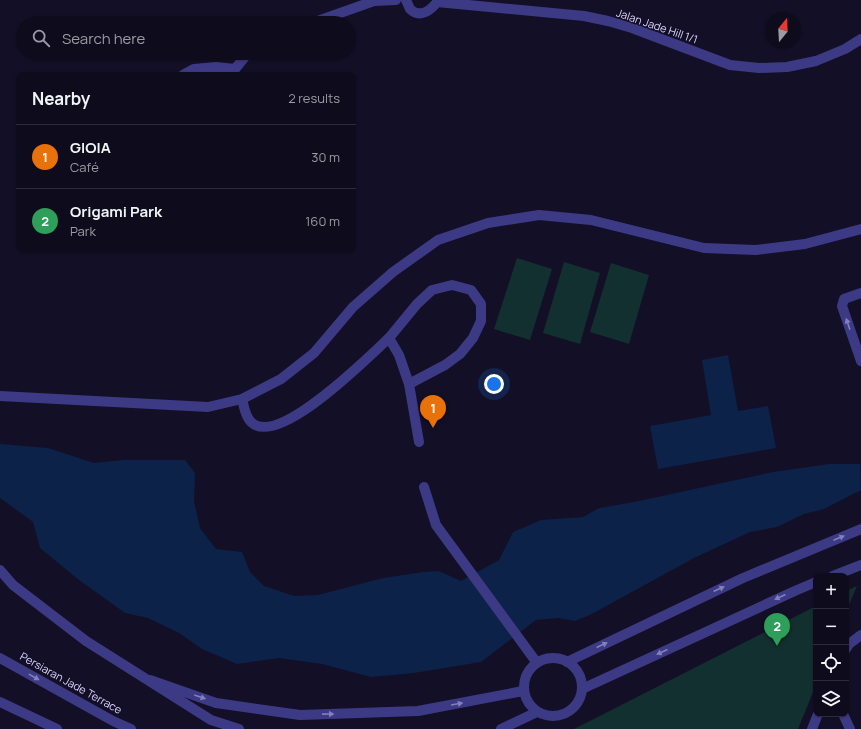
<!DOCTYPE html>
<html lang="en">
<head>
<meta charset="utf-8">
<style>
	body { margin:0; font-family:Manrope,sans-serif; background:#1c1929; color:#f1f3f6 }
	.controls { position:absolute; right:12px; bottom:12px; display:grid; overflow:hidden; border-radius:8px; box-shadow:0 1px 3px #0004 }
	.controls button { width:36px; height:36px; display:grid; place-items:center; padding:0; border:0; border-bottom:1px solid #2e2b3b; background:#0e0b1c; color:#f1f3f6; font:20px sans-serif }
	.compass { position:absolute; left:765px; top:12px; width:36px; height:36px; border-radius:50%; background:#0e0b1c; box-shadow:0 1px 3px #0004; rotate:18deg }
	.you { position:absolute; left:494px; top:384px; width:14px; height:14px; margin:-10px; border:3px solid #fff; border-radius:50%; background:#1a73e8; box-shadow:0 0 0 6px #1a73e833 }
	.badge { display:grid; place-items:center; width:26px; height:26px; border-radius:50%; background:#d93025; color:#fff; font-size:13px; font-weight:700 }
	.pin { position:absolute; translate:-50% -33px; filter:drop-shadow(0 1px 2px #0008) }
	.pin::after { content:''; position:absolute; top:21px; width:14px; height:12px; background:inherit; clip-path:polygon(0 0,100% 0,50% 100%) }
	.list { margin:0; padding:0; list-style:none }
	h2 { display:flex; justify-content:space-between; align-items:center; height:52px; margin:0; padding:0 16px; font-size:17px }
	h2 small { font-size:13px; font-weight:400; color:#9b9ba3 }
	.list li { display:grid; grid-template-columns:26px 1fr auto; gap:12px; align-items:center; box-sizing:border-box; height:64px; padding:0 16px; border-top:1px solid #2e2b3b }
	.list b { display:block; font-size:15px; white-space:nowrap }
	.list p { margin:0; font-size:13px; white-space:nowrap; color:#9b9ba3 }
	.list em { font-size:13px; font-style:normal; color:#9b9ba3 }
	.icon { flex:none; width:22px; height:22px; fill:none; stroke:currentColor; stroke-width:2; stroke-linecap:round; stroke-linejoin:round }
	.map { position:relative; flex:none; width:861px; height:729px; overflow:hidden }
	.search { position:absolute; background:#0e0b1c; box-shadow:0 1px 3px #0004; left:16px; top:16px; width:340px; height:44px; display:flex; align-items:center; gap:10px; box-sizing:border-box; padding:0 14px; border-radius:22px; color:#9b9ba3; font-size:15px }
	.panel { position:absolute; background:#0e0b1c; box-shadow:0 1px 3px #0004; left:16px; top:72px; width:340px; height:180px; border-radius:8px }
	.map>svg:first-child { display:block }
	.green { fill:#12302f }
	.water { fill:#0c2248 }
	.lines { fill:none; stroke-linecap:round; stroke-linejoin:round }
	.service { stroke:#3d3a85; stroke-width:10 }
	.minor { stroke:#3d3a85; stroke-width:10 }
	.tertiary { stroke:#3d3a85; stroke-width:10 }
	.oneway { fill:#837fbc }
	.labels { text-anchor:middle; stroke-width:3; stroke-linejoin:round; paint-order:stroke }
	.street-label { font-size:11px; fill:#d9d4ff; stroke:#130f26 }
</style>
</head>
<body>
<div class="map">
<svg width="861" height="729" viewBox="0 0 861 729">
	<rect width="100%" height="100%" fill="#130f26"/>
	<!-- green -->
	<g class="green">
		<polygon points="517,258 552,269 530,340 494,329"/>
		<polygon points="564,262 600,273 580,344 543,333"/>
		<polygon points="611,263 649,275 629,344 590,332"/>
		<polygon points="857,586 846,612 846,591"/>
		<polygon points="816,606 816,685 798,729 574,729"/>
	</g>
	<!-- water -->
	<g class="water">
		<polygon points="728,355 738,411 768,406 776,448 658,469 650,426 711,415 702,360"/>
		<polygon points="0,444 48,448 94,463 123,460 185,460 195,473 194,501 200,528 216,549 242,552 250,572 264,586 294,596 318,595 383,578 423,572 439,571 461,581 499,560 513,532 541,520 583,517 599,508 634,502 773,472 829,464 860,464 861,490 824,509 804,514 777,527 750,532 694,558 590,615 575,621 559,618 536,620 481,662 414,673 371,677 322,664 279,658 237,664 202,649 179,633 148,618 125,613 79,580 40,548 33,522 0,498"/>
	</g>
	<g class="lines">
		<!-- service -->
		<g class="service">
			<polyline points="861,293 844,299 842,306 861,361"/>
			<polyline points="389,338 417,304 432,290 452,285 471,290 481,304 481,321 473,338 460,354 445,365 409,384"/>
			<path d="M242,399C244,406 245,416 251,422C278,449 369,356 389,338L399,355L409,384L419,442"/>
			<polyline points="424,487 436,525 537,663"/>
			<polyline points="846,649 849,644 861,635"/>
			<polyline points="843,714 850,729"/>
			<polyline points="812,729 818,714"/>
		</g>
		<!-- minor -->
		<g class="minor">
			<path d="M406,0C407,2 409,7 410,9C420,19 431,10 437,2V0"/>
			<polyline points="437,2 584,16 608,21 632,28 730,65 759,68 787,67 816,61 845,49 861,39"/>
			<polyline points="312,23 374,1 396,0"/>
			<polyline points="233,74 235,69 248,53"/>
			<polyline points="183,75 194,69 216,67 235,69"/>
			<polyline points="0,396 208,407 242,399 281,379 314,353 353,307 393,272 438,240 488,223 539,215 591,220 704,248 756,250 805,244 861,229"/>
			<polyline points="0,570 13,585 86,641 211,720 239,729"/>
			<polyline points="833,576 861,565"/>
			<circle cx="553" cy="687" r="29"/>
			<polyline points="567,662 743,578 861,529"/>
			<polyline points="150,680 216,703 300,715 418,711 523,691"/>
			<polyline points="582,689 797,590 816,582"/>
			<polyline points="501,729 537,712"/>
		</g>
		<!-- tertiary -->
		<g class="tertiary">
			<polyline points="0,658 113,721 131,729"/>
			<polyline points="0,702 57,729"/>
		</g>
	</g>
	<!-- one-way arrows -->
	<defs><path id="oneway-solid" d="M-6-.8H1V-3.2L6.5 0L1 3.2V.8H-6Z"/></defs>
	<g class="oneway">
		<use href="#oneway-solid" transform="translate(848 324) rotate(-109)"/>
		<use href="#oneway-solid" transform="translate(839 538) rotate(-23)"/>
		<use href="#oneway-solid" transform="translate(719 589) rotate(-25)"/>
		<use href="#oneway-solid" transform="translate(780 597) rotate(155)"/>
		<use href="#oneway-solid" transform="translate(602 645) rotate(-25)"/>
		<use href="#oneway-solid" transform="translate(662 652) rotate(155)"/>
		<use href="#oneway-solid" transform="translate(34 677) rotate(29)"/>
		<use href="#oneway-solid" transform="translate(200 697) rotate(19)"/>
		<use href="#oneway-solid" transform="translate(457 704) rotate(-10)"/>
		<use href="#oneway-solid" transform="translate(328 714) rotate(-1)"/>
	</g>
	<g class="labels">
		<!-- street labels -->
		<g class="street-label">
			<text transform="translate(657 26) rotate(19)" y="4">Jalan Jade Hill 1/1</text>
			<text transform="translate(71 683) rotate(29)" y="4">Persiaran Jade Terrace</text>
		</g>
	</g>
</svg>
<div class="controls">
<button>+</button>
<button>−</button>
<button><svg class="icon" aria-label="locate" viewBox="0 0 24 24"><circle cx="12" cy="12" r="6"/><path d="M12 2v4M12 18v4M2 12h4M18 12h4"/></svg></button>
<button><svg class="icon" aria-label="layers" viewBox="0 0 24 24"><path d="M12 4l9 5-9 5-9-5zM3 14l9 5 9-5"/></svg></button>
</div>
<svg class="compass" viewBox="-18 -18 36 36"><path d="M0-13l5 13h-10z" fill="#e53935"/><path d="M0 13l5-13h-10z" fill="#9b9ba3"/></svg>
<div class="you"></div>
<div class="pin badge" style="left:433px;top:428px;background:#e8710a">1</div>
<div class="pin badge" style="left:777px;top:646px;background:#2e9e5b">2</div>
<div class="search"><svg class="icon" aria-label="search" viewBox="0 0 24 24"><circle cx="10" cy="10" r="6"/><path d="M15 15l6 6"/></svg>Search here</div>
<section class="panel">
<h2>Nearby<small>2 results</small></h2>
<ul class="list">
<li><span class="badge" style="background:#e8710a">1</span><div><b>GIOIA</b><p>Café</p></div><em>30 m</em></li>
<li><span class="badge" style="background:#2e9e5b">2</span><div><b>Origami Park</b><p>Park</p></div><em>160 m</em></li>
</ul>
</section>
</div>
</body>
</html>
